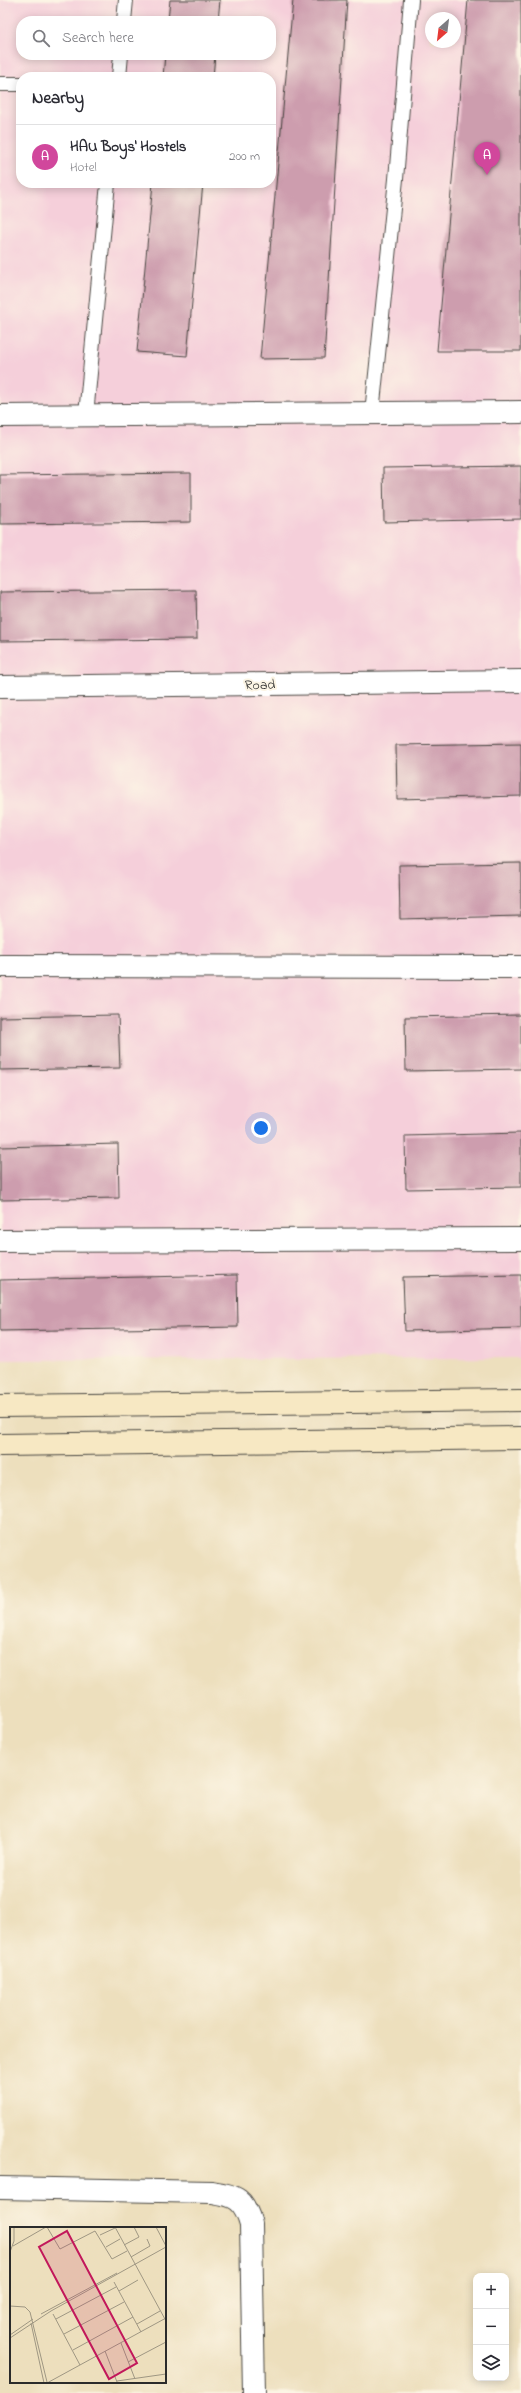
<!DOCTYPE html>
<html lang="en">
<head>
<meta charset="utf-8">
<style>
	body { margin:0; font-family:"Indie Flower",sans-serif; background:#f2f2f3; color:#2b2b33 }
	.controls { position:absolute; right:12px; bottom:12px; display:grid; overflow:hidden; border-radius:8px; box-shadow:0 2px 10px #0003 }
	.controls button { width:36px; height:36px; display:grid; place-items:center; padding:0; border:0; border-bottom:1px solid #e1e1e2; background:#fff; color:#2b2b33; font:20px sans-serif }
	.compass { position:absolute; left:425px; top:12px; width:36px; height:36px; border-radius:50%; background:#fff; box-shadow:0 2px 10px #0003; rotate:208deg }
	.you { position:absolute; left:261px; top:1128px; width:14px; height:14px; margin:-10px; border:3px solid #fff; border-radius:50%; background:#1a73e8; box-shadow:0 0 0 6px #1a73e833 }
	.badge { display:grid; place-items:center; width:26px; height:26px; border-radius:50%; background:#7c3aed; color:#fff; font-size:13px; font-weight:700 }
	.pin { position:absolute; translate:-50% -33px; filter:drop-shadow(0 1px 2px #0008) }
	.pin::after { content:''; position:absolute; top:21px; width:14px; height:12px; background:inherit; clip-path:polygon(0 0,100% 0,50% 100%) }
	.list { margin:0; padding:0; list-style:none }
	h2 { display:flex; justify-content:space-between; align-items:center; height:52px; margin:0; padding:0 16px; font-size:17px }
	h2 small { font-size:13px; font-weight:400; color:#7c7c81 }
	.list li { display:grid; grid-template-columns:26px 1fr auto; gap:12px; align-items:center; box-sizing:border-box; height:64px; padding:0 16px; border-top:1px solid #e1e1e2 }
	.list b { display:block; font-size:15px; white-space:nowrap }
	.list p { margin:0; font-size:13px; white-space:nowrap; color:#7c7c81 }
	.list em { font-size:13px; font-style:normal; color:#7c7c81 }
	.icon { flex:none; width:22px; height:22px; fill:none; stroke:currentColor; stroke-width:2; stroke-linecap:round; stroke-linejoin:round }
	.map { position:relative; flex:none; width:521px; height:2393px; overflow:hidden }
	.search { position:absolute; background:#fff; box-shadow:0 2px 10px #0003; left:16px; top:16px; width:260px; height:44px; display:flex; align-items:center; gap:10px; box-sizing:border-box; padding:0 14px; border-radius:16px; color:#7c7c81; font-size:15px }
	.panel { position:absolute; background:#fff; box-shadow:0 2px 10px #0003; left:16px; top:72px; width:260px; height:116px; border-radius:16px }
	.map>svg:first-child { display:block }
	.built { fill:#f5cfda; fill-rule:evenodd }
	.building { fill:#cd9dae }
	.lines { fill:none; stroke-linecap:round; stroke-linejoin:round }
	.service-casing { stroke:#484641; stroke-width:16 }
	.minor-casing { stroke:#484641; stroke-width:24 }
	.secondary-casing { stroke:#484641; stroke-width:24 }
	.service { stroke:#fff; stroke-width:14 }
	.minor { stroke:#fff; stroke-width:22 }
	.secondary { stroke:#f7e8c3; stroke-width:22 }
	.labels { text-anchor:middle; stroke-width:4; stroke-linejoin:round; paint-order:stroke }
	.street-label { font-size:14px; fill:#2b2b2b; stroke:#fcf5e5 }
	.inset-road { fill:none; stroke:#9f9783; stroke-width:1 }
	.view { fill:#c2185b; fill-opacity:0.15; stroke:#c2185b; stroke-width:2 }
	.inset-edge { fill:none; stroke:#2b2b2b; stroke-width:2 }
</style>
</head>
<body>
<div class="map">
<svg width="521" height="2393" viewBox="0 0 521 2393">
	<rect width="100%" height="100%" fill="#fcf5e5"/>
	<filter id="ink" filterUnits="userSpaceOnUse"><feTurbulence type="fractalNoise" baseFrequency=".025" numOctaves="2"/><feDisplacementMap in="SourceGraphic" scale="8" xChannelSelector="R" yChannelSelector="G"/><feConvolveMatrix kernelMatrix="1 2 1 2 8 2 1 2 1" color-interpolation-filters="sRGB"/></filter>
	<filter id="wash" filterUnits="userSpaceOnUse"><feTurbulence type="fractalNoise" baseFrequency=".012" numOctaves="4" result="noise"/><feDisplacementMap in="SourceGraphic" scale="16" xChannelSelector="R" yChannelSelector="G"/><feGaussianBlur stdDeviation="0.9" result="paint"/><feColorMatrix in="noise" values="0 0 0 0 0 0 0 0 0 0 0 0 0 0 0 0 0 1.4 0 .05"/><feComposite in="paint" operator="in"/></filter>
	<g filter="url(#wash)">
		<rect width="100%" height="100%" fill="#eddfbd"/>
		<!-- built -->
		<path class="built" d="M0,0H521V1358L0,1360ZM431,18H455V42H431ZM21,21H271V55H21ZM21,77H271V183H21Z"/>
		<g id="blocks">
			<!-- building -->
			<g class="building">
				<polygon points="170,0 220,0 218,21 168,21"/>
				<polygon points="293,0 347,0 324,358 260,359"/>
				<polygon points="468,0 521,0 521,351 437,351"/>
				<polygon points="165,55 215,55 213,77 163,77"/>
				<polygon points="153,183 203,183 187,356 137,352"/>
				<polygon points="521,466 521,519 384,522 383,468"/>
				<polygon points="191,473 191,522 0,524 0,475"/>
				<polygon points="196,590 197,639 0,641 0,592"/>
				<polygon points="521,743 521,796 397,799 396,745"/>
				<polygon points="521,863 521,916 400,919 399,865"/>
				<polygon points="118,1015 120,1068 0,1070 0,1017"/>
				<polygon points="521,1015 521,1069 406,1071 405,1017"/>
				<polygon points="521,1133 521,1187 406,1189 405,1136"/>
				<polygon points="118,1144 119,1198 0,1200 0,1147"/>
				<polygon points="237,1275 238,1327 0,1331 0,1280"/>
				<polygon points="521,1275 521,1328 405,1331 403,1277"/>
			</g>
		</g>
	</g>
	<g filter="url(#ink)">
		<use href="#blocks" fill-opacity="0" stroke="#484641" stroke-width="1"/>
		<g class="lines">
			<!-- service casing -->
			<g class="service-casing">
				<g id="service">
					<polyline points="124,21 126,0"/>
					<polyline points="119,77 121,55"/>
					<polyline points="0,84 21,84"/>
					<polyline points="372,413 396,179 411,0"/>
					<polyline points="86,415 108,183"/>
				</g>
			</g>
			<!-- minor casing -->
			<g class="minor-casing">
				<g id="minor">
					<polyline points="0,416 521,412"/>
					<polyline points="0,687 521,681"/>
					<polyline points="0,966 521,967"/>
					<polyline points="0,1241 521,1239"/>
					<path d="M0,2188L212,2192C237,2196 244,2199 251,2224L254,2393"/>
				</g>
			</g>
			<!-- secondary casing -->
			<g class="secondary-casing">
				<g id="secondary">
					<polyline points="0,1406 521,1400"/>
					<polyline points="0,1445 521,1438"/>
				</g>
			</g>
			<!-- service -->
			<use href="#service" class="service"/>
			<!-- minor -->
			<use href="#minor" class="minor"/>
			<!-- secondary -->
			<use href="#secondary" class="secondary"/>
		</g>
	</g>
	<g class="labels">
		<!-- street labels -->
		<g class="street-label">
			<text transform="translate(260 684) rotate(-1)" y="5">Road</text>
		</g>
	</g>
	<!-- overview -->
	<g transform="translate(10 2227)">
		<rect width="156" height="156" fill="#eddfbd"/>
		<path class="inset-road" d="M37,0L50,22L85,4L102,32L117,24M105,0L156,94M146,0L156,19M90,8L105,1M114,18L129,10L124,0M3,19L36,0M96,20L110,12M0,25L4,14V0M121,30L140,19L137,12M104,55L131,105M109,64L128,53M0,79L15,80L20,85L37,155M31,87L107,46M43,87L70,138M46,92L106,60M21,96L34,156M127,97L150,84M54,107L114,75M0,108L23,92M0,111L41,84L156,20M111,116L125,152M63,123L123,90M95,124L107,155M118,135L156,115M107,154L156,147M37,156L156,91"/>
		<path class="view" d="M57,4L127,136L99,152L29,20Z"/>
		<rect width="156" height="156" class="inset-edge"/>
	</g>
</svg>
<div class="controls">
<button>+</button>
<button>−</button>
<button><svg class="icon" aria-label="layers" viewBox="0 0 24 24"><path d="M12 4l9 5-9 5-9-5zM3 14l9 5 9-5"/></svg></button>
</div>
<svg class="compass" viewBox="-18 -18 36 36"><path d="M0-13l5 13h-10z" fill="#e53935"/><path d="M0 13l5-13h-10z" fill="#7c7c81"/></svg>
<div class="you"></div>
<div class="pin badge" style="left:487px;top:175px;background:#d1479c">A</div>
<div class="search"><svg class="icon" aria-label="search" viewBox="0 0 24 24"><circle cx="10" cy="10" r="6"/><path d="M15 15l6 6"/></svg>Search here</div>
<section class="panel">
<h2>Nearby<small></small></h2>
<ul class="list">
<li><span class="badge" style="background:#d1479c">A</span><div><b>HAU Boys' Hostels</b><p>Hotel</p></div><em>200 m</em></li>
</ul>
</section>
</div>
</body>
</html>
